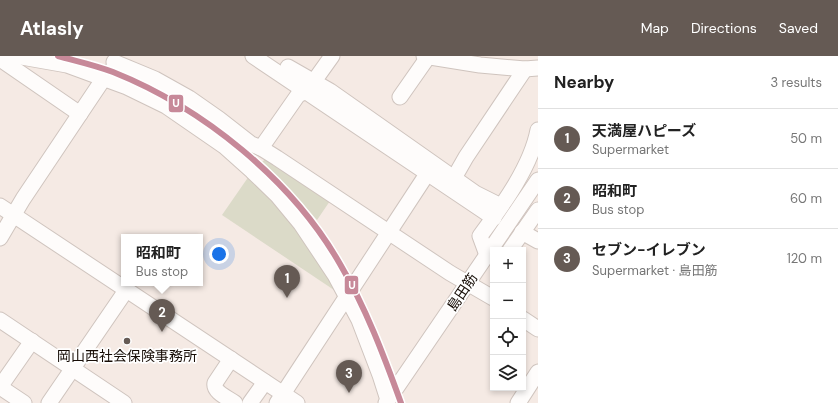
<!DOCTYPE html>
<html lang="en">
<head>
<meta charset="utf-8">
<style>
	body { margin:0; font-family:"DM Sans","Noto Sans JP",sans-serif; background:#f2f2f2; color:#222 }
	.controls { position:absolute; right:12px; bottom:12px; display:grid; overflow:hidden; border-radius:0px; box-shadow:0 2px 6px #0003 }
	.controls button { width:36px; height:36px; display:grid; place-items:center; padding:0; border:0; border-bottom:1px solid #e0e0e0; background:#fff; color:#222; font:20px sans-serif }
	.you { position:absolute; left:219px; top:198px; width:14px; height:14px; margin:-10px; border:3px solid #fff; border-radius:50%; background:#1a73e8; box-shadow:0 0 0 6px #1a73e833 }
	.badge { display:grid; place-items:center; width:26px; height:26px; border-radius:50%; background:#655a54; color:#fff; font-size:13px; font-weight:700 }
	.pin { position:absolute; translate:-50% -33px; filter:drop-shadow(0 1px 2px #0008) }
	.pin::after { content:''; position:absolute; top:21px; width:14px; height:12px; background:inherit; clip-path:polygon(0 0,100% 0,50% 100%) }
	.popup { position:absolute; left:121px; top:178px; width:82px; height:52px; box-sizing:border-box; display:grid; place-content:center; border-radius:0px; background:#fff; filter:drop-shadow(0 1px 3px #0005); font-size:13px; white-space:nowrap; color:#767676 }
	.popup b { font-size:15px; color:#222 }
	.popup::after { content:''; position:absolute; left:50%; top:100%; margin-left:-8px; border:8px solid transparent; border-top-color:#fff }
	.list { margin:0; padding:0; list-style:none }
	h2 { display:flex; justify-content:space-between; align-items:center; height:52px; margin:0; padding:0 16px; font-size:17px }
	h2 small { font-size:13px; font-weight:400; color:#767676 }
	.list li { display:grid; grid-template-columns:26px 1fr auto; gap:12px; align-items:center; box-sizing:border-box; height:60px; padding:0 16px; border-top:1px solid #e0e0e0 }
	.list b { display:block; font-size:15px; white-space:nowrap }
	.list p { margin:0; font-size:13px; white-space:nowrap; color:#767676 }
	.list em { font-size:13px; font-style:normal; color:#767676 }
	.icon { flex:none; width:22px; height:22px; fill:none; stroke:currentColor; stroke-width:2; stroke-linecap:round; stroke-linejoin:round }
	.map { position:relative; flex:none; width:538px; height:347px; overflow:hidden }
	header { display:flex; align-items:center; gap:24px; box-sizing:border-box; height:56px; padding:0 20px; background:#655a54; color:#fff }
	header strong { font-size:19px }
	nav { display:flex; gap:22px; margin-inline-start:auto; font-size:14px }
	main { display:flex }
	aside { flex:1; background:#fff }
	.map>svg:first-child { display:block }
	.green { fill:#dbdac8 }
	.lines { fill:none; stroke-linecap:round; stroke-linejoin:round }
	.minor-casing { stroke:#cfc4be; stroke-width:17 }
	.minor { stroke:#fefcfb; stroke-width:15 }
	.rail-1-casing { stroke:#fff; stroke-width:9 }
	.rail-1 { stroke:#c78999; stroke-width:6 }
	.poi-dot { fill:#655a54; stroke:#fff; stroke-width:1.5 }
	.labels { text-anchor:middle; stroke-width:3.5; stroke-linejoin:round; paint-order:stroke }
	.street-label { font-size:14px; fill:#170d06; stroke:#fff }
	.poi-label { font-size:14px; fill:#170d06; stroke:#fff }
	.line-badge { stroke:#fff; stroke-width:1.5 }
	.badge-label { font-size:11px; text-anchor:middle; font-weight:bold; fill:#fff }
</style>
</head>
<body>
<header>
<strong>Atlasly</strong>
<nav><a>Map</a><a>Directions</a><a>Saved</a></nav>
</header>
<main>
<div class="map">
<svg width="538" height="347" viewBox="0 0 538 347">
	<rect width="100%" height="100%" fill="#f5eae4"/>
	<!-- green -->
	<g class="green">
		<polygon points="269,100 332,142 317,164 292,136 262,106"/>
		<polygon points="249,120 273,142 296,170 337,236 222,159"/>
	</g>
	<g class="lines">
		<!-- minor casing -->
		<g class="minor-casing">
			<g id="minor">
				<polyline points="16,0 67,9 127,31 166,50 224,90 252,115 277,139 301,168 335,219 359,264 380,319 388,344"/>
				<polyline points="253,0 494,162"/>
				<polyline points="424,0 480,9 525,13 538,12"/>
				<polyline points="0,3 80,58"/>
				<polyline points="114,6 155,23 189,42 219,63 251,88 261,92 277,102 450,217 493,242"/>
				<polyline points="288,11 330,35 475,137 501,150"/>
				<polyline points="400,41 428,1"/>
				<polyline points="261,92 298,39 307,35 332,0"/>
				<polyline points="454,122 466,101 525,13"/>
				<polyline points="0,150 297,347"/>
				<polyline points="522,176 538,185"/>
				<polyline points="0,182 23,143 108,16"/>
				<polyline points="510,194 538,154"/>
				<path d="M493,199H487L480,180C502,150 531,111 538,74"/>
				<polyline points="523,263 538,273"/>
				<polyline points="0,264 124,347"/>
				<path d="M231,303L215,327C213,336 228,342 235,347"/>
				<polyline points="0,331 32,285"/>
				<polyline points="0,331 24,347"/>
				<polyline points="49,347 127,233"/>
				<polyline points="250,347 265,326"/>
				<polyline points="277,347 427,118"/>
				<polyline points="386,347 538,124"/>
				<polyline points="518,347 538,316"/>
			</g>
		</g>
		<!-- minor -->
		<use href="#minor" class="minor"/>
		<!-- rail-1 casing -->
		<g class="rail-1-casing">
			<path id="rail-1" d="M58,0C76,5 95,9 113,16C203,52 292,124 340,208C366,252 384,300 401,347"/>
		</g>
		<!-- rail-1 -->
		<use href="#rail-1" class="rail-1"/>
	</g>
	<!-- markers -->
	<circle class="poi-dot" cx="127" cy="285" r="4"/>
	<g class="labels">
		<!-- street labels -->
		<g class="street-label">
			<text transform="translate(462 236) rotate(-56)" y="5">島田筋</text>
		</g>
		<!-- poi labels -->
		<g class="poi-label">
			<text x="127" y="305">岡山西社会保険事務所</text>
		</g>
	</g>
	<g class="line-badge">
		<rect x="168" y="38" width="16" height="19" rx="4" fill="#c78999"/>
		<rect x="344" y="219" width="15" height="20" rx="4" fill="#c78999"/>
	</g>
	<g class="badge-label">
		<text x="176" y="51">U</text>
		<text x="352" y="233">U</text>
	</g>
</svg>
<div class="controls">
<button>+</button>
<button>−</button>
<button><svg class="icon" aria-label="locate" viewBox="0 0 24 24"><circle cx="12" cy="12" r="6"/><path d="M12 2v4M12 18v4M2 12h4M18 12h4"/></svg></button>
<button><svg class="icon" aria-label="layers" viewBox="0 0 24 24"><path d="M12 4l9 5-9 5-9-5zM3 14l9 5 9-5"/></svg></button>
</div>
<div class="you"></div>
<div class="pin badge" style="left:287px;top:242px">1</div>
<div class="pin badge" style="left:162px;top:276px">2</div>
<div class="popup"><b>昭和町</b>Bus stop</div>
<div class="pin badge" style="left:349px;top:337px">3</div>
</div>
<aside>
<h2>Nearby<small>3 results</small></h2>
<ul class="list">
<li><span class="badge">1</span><div><b>天満屋ハピーズ</b><p>Supermarket</p></div><em>50 m</em></li>
<li><span class="badge">2</span><div><b>昭和町</b><p>Bus stop</p></div><em>60 m</em></li>
<li><span class="badge">3</span><div><b>セブン-イレブン</b><p>Supermarket · 島田筋</p></div><em>120 m</em></li>
</ul>
</aside>
</main>
</body>
</html>
